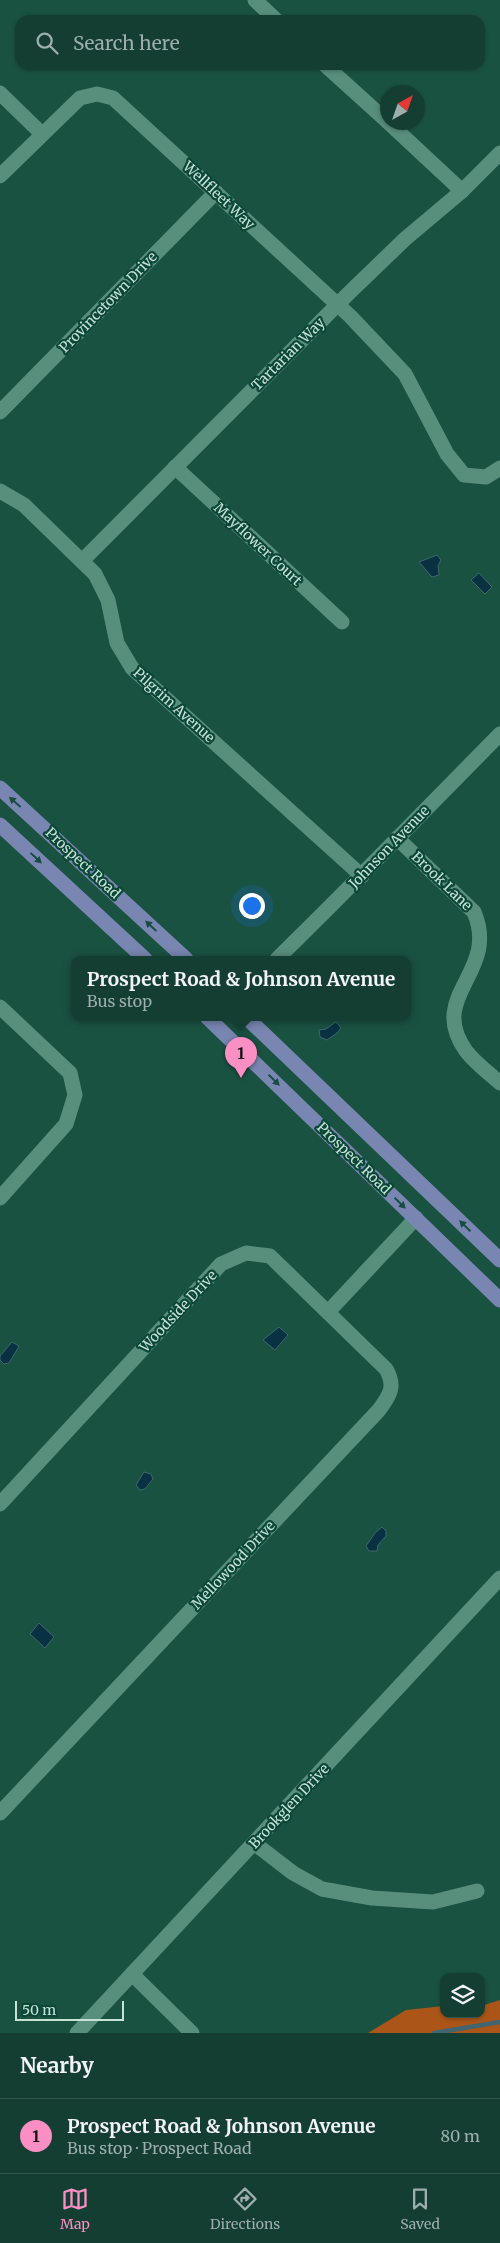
<!DOCTYPE html>
<html lang="en">
<head>
<meta charset="utf-8">
<style>
	body { margin:0; font-family:Merriweather,serif; background:#1d453a; color:#f1f3f6 }
	.controls { position:absolute; right:15px; bottom:15px; display:grid; overflow:hidden; border-radius:10px; box-shadow:0 1px 4px #0004 }
	.controls button { width:45px; height:45px; display:grid; place-items:center; padding:0; border:0; border-bottom:1px solid #33574d; background:#143e32; color:#f1f3f6; font:25px sans-serif }
	.compass { position:absolute; left:380px; top:85px; width:45px; height:45px; border-radius:50%; background:#143e32; box-shadow:0 1px 4px #0004; rotate:40deg }
	.scale { position:absolute; left:15px; bottom:12px; width:109px; box-sizing:border-box; padding-left:5px; border:2px solid #c6e2d7; border-top:0; font-size:14px; line-height:18px; white-space:nowrap; color:#c6e2d7; -webkit-text-stroke:4px #0b4737; paint-order:stroke }
	.you { position:absolute; left:251px; top:905px; width:18px; height:18px; margin:-12px; border:4px solid #fff; border-radius:50%; background:#1a73e8; box-shadow:0 0 0 8px #1a73e833 }
	.badge { display:grid; place-items:center; width:32px; height:32px; border-radius:50%; background:#fb8fc4; color:#111; font-size:16px; font-weight:700 }
	.pin { position:absolute; translate:-50% -41px; filter:drop-shadow(0 1px 2px #0008) }
	.pin::after { content:''; position:absolute; top:26px; width:18px; height:15px; background:inherit; clip-path:polygon(0 0,100% 0,50% 100%) }
	.popup { position:absolute; left:71px; top:956px; width:340px; height:65px; box-sizing:border-box; display:grid; place-content:center; border-radius:10px; background:#143e32; filter:drop-shadow(0 1px 4px #0005); font-size:16px; white-space:nowrap; color:#9daeac }
	.popup b { font-size:19px; color:#f1f3f6 }
	.popup::after { content:''; position:absolute; left:50%; top:100%; margin-left:-10px; border:10px solid transparent; border-top-color:#143e32 }
	.list { margin:0; padding:0; list-style:none }
	h2 { display:flex; justify-content:space-between; align-items:center; height:65px; margin:0; padding:0 20px; font-size:21px }
	h2 small { font-size:16px; font-weight:400; color:#9daeac }
	.list li { display:grid; grid-template-columns:32px 1fr auto; gap:15px; align-items:center; box-sizing:border-box; height:75px; padding:0 20px; border-top:1px solid #33574d }
	.list b { display:block; font-size:19px; white-space:nowrap }
	.list p { margin:0; font-size:16px; white-space:nowrap; color:#9daeac }
	.list em { font-size:16px; font-style:normal; color:#9daeac }
	.icon { flex:none; width:28px; height:28px; fill:none; stroke:currentColor; stroke-width:2; stroke-linecap:round; stroke-linejoin:round }
	.map { position:relative; flex:none; width:500px; height:2033px; overflow:hidden }
	.search { position:absolute; background:#143e32; box-shadow:0 1px 4px #0004; left:15px; right:15px; top:15px; height:55px; display:flex; align-items:center; gap:12px; box-sizing:border-box; padding:0 18px; border-radius:15px; color:#9daeac; font-size:19px }
	.sheet { height:140px; background:#143e32 }
	nav { display:flex; justify-content:space-around; align-items:center; box-sizing:border-box; height:70px; border-top:1px solid #33574d; background:#143e32; font-size:14px; color:#9daeac }
	nav a { display:grid; justify-items:center; gap:2px }
	nav .on { color:#fb8fc4 }
	.map>svg:first-child { display:block }
	.forest { fill:#ab5519 }
	.water { fill:#083142; stroke:#41666f }
	.lines { fill:none; stroke-linecap:round; stroke-linejoin:round }
	.stream { stroke:#41666f; stroke-width:4.5 }
	.street { stroke:#588e7c; stroke-width:15 }
	.secondary { stroke:#588e7c; stroke-width:15 }
	.primary { stroke:#7986b1; stroke-width:15 }
	.oneway { fill:#164d43 }
	.labels { text-anchor:middle; stroke-width:4.5; stroke-linejoin:round; paint-order:stroke }
	.street-label { font-size:14px; fill:#c6e2d7; stroke:#0b4737 }
</style>
</head>
<body>
<div class="map">
<svg width="500" height="2033" viewBox="0 0 500 2033">
	<rect width="100%" height="100%" fill="#1a5242"/>
	<!-- forest -->
	<polygon class="forest" points="500,2000 500,2033 368,2033 406,2010 444,2006 444,2014 481,2014 481,2006"/>
	<!-- water -->
	<g class="water">
		<polygon points="437,555 441,560 438,566 439,575 432,577 419,562"/>
		<polygon points="479,573 492,587 485,594 471,580"/>
		<polygon points="336,1022 341,1028 337,1033 327,1040 320,1037 319,1030 326,1029"/>
		<polygon points="279,1327 288,1335 275,1350 263,1340"/>
		<polygon points="12,1342 19,1346 18,1348 9,1363 4,1364 0,1360 0,1356"/>
		<polygon points="144,1472 151,1474 153,1479 145,1489 140,1490 136,1485"/>
		<polygon points="382,1527 386,1531 386,1536 378,1545 377,1551 369,1551 366,1546 375,1533"/>
		<polygon points="39,1623 54,1637 45,1648 30,1634"/>
	</g>
	<g class="lines">
		<!-- stream -->
		<polyline class="stream" points="434,2033 500,2022"/>
		<!-- street -->
		<g class="street">
			<polyline points="255,0 276,20"/>
			<polyline points="325,65 388,122"/>
			<polyline points="0,93 42,134"/>
			<polyline points="388,122 462,191"/>
			<polyline points="0,176 80,98 97,94 113,98 350,316 405,374 447,454 464,475 486,477 500,468"/>
			<polyline points="0,412 216,192"/>
			<polyline points="175,467 342,622"/>
			<polyline points="0,491 24,505 95,574 108,600 117,643 132,668 362,876"/>
			<polyline points="82,561 350,292 405,239 462,191 500,153"/>
			<path d="M397,838L474,912C500,973 426,995 466,1051C475,1063 489,1073 500,1083"/>
			<polyline points="0,1007 70,1073 75,1095 66,1124 0,1198"/>
			<polyline points="329,1311 416,1218"/>
			<path d="M0,1504L221,1264L246,1253L270,1256L386,1369C396,1386 390,1395 379,1410L0,1813"/>
			<polyline points="254,1843 293,1873 322,1889 372,1898 433,1902 477,1891"/>
			<polyline points="132,1974 192,2033"/>
			<polyline points="77,2033 500,1578"/>
		</g>
		<!-- secondary -->
		<path class="secondary" d="M277,959C353,885 426,809 500,734"/>
		<!-- primary -->
		<g class="primary">
			<polyline points="0,788 186,959"/>
			<polyline points="0,825 145,959"/>
			<polyline points="207,1017 500,1300"/>
			<polyline points="246,1017 500,1260"/>
		</g>
	</g>
	<!-- one-way arrows -->
	<defs><path id="oneway-solid" d="M-6-.8H1V-3.2L6.5 0L1 3.2V.8H-6Z" transform="scale(1.25)"/></defs>
	<g class="oneway">
		<use href="#oneway-solid" transform="translate(15 802) rotate(-139)"/>
		<use href="#oneway-solid" transform="translate(36 858) rotate(43)"/>
		<use href="#oneway-solid" transform="translate(151 926) rotate(-137)"/>
		<use href="#oneway-solid" transform="translate(274 1080) rotate(44)"/>
		<use href="#oneway-solid" transform="translate(400 1203) rotate(44)"/>
		<use href="#oneway-solid" transform="translate(465 1226) rotate(-136)"/>
	</g>
	<g class="labels">
		<!-- street labels -->
		<g class="street-label">
			<text transform="translate(219 195) rotate(43)" y="5">Wellfleet Way</text>
			<text transform="translate(108 302) rotate(-46)" y="5">Provincetown Drive</text>
			<text transform="translate(288 354) rotate(-45)" y="5">Tartarian Way</text>
			<text transform="translate(258 544) rotate(43)" y="5">Mayflower Court</text>
			<text transform="translate(174 705) rotate(42)" y="5">Pilgrim Avenue</text>
			<text transform="translate(389 847) rotate(-46)" y="5">Johnson Avenue</text>
			<text transform="translate(83 863) rotate(43)" y="5">Prospect Road</text>
			<text transform="translate(442 881) rotate(44)" y="5">Brook Lane</text>
			<text transform="translate(354 1158) rotate(44)" y="5">Prospect Road</text>
			<text transform="translate(178 1311) rotate(-47)" y="5">Woodside Drive</text>
			<text transform="translate(233 1565) rotate(-47)" y="5">Mellowood Drive</text>
			<text transform="translate(289 1806) rotate(-47)" y="5">Brookglen Drive</text>
		</g>
	</g>
</svg>
<div class="controls">
<button><svg class="icon" aria-label="layers" viewBox="0 0 24 24"><path d="M12 4l9 5-9 5-9-5zM3 14l9 5 9-5"/></svg></button>
</div>
<svg class="compass" viewBox="-18 -18 36 36"><path d="M0-13l5 13h-10z" fill="#e53935"/><path d="M0 13l5-13h-10z" fill="#9daeac"/></svg>
<div class="scale">50 m</div>
<div class="you"></div>
<div class="pin badge" style="left:241px;top:1078px">1</div>
<div class="popup"><b>Prospect Road &amp; Johnson Avenue</b>Bus stop</div>
<div class="search"><svg class="icon" aria-label="search" viewBox="0 0 24 24"><circle cx="10" cy="10" r="6"/><path d="M15 15l6 6"/></svg>Search here</div>
</div>
<section class="sheet">
<h2>Nearby<small></small></h2>
<ul class="list">
<li><span class="badge">1</span><div><b>Prospect Road &amp; Johnson Avenue</b><p>Bus stop · Prospect Road</p></div><em>80 m</em></li>
</ul>
</section>
<nav>
<a class="on"><svg class="icon" aria-label="map" viewBox="0 0 24 24"><path d="M3 6l6-2 6 2 6-2v14l-6 2-6-2-6 2zM9 4v14M15 6v14"/></svg>Map</a>
<a><svg class="icon" aria-label="directions" viewBox="0 0 24 24"><path d="M12 3l9 9-9 9-9-9zM9 14v-3h6M13 9l2 2-2 2"/></svg>Directions</a>
<a><svg class="icon" aria-label="saved" viewBox="0 0 24 24"><path d="M7 4h10v16l-5-4-5 4z"/></svg>Saved</a>
</nav>
</body>
</html>
